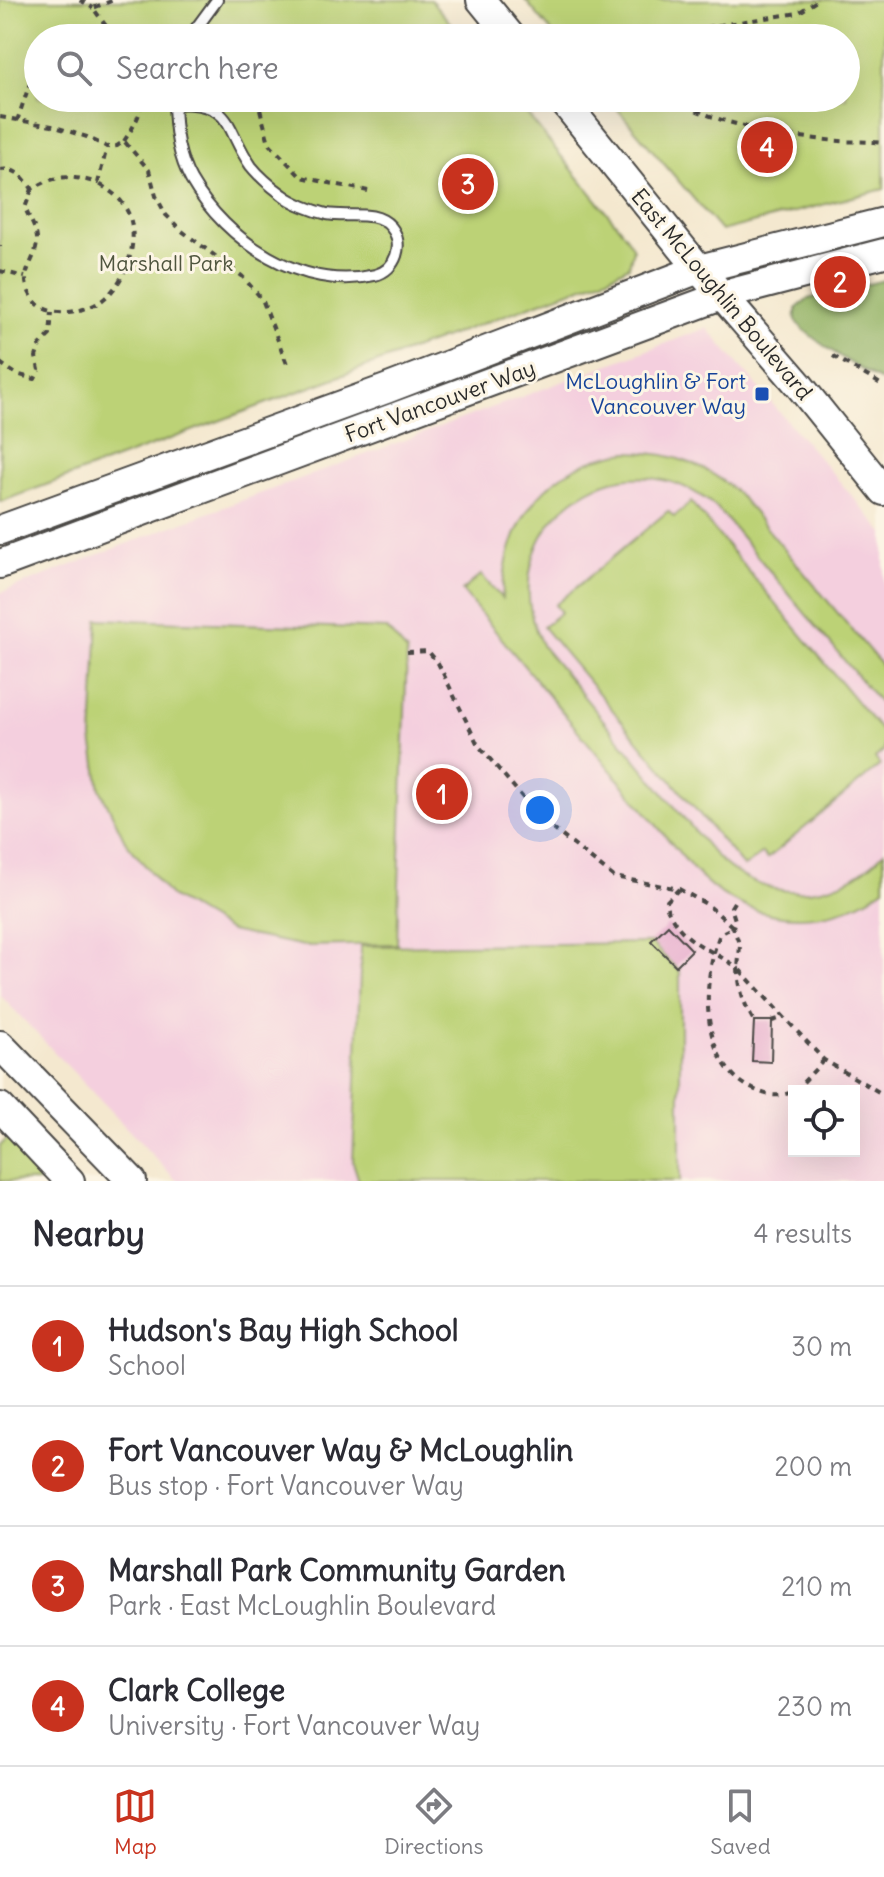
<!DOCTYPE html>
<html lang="en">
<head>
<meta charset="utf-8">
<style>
	body { margin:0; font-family:Delius,sans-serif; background:#f2f2f3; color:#2b2b33 }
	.controls { position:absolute; right:24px; bottom:24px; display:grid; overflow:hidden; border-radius:0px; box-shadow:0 8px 32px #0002 }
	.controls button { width:72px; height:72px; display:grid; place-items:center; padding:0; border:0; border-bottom:2px solid #e1e1e2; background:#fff; color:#2b2b33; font:40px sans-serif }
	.you { position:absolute; left:540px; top:810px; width:28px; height:28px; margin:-20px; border:6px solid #fff; border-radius:50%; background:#1a73e8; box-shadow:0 0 0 12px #1a73e833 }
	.badge { display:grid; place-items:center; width:52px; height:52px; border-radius:50%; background:#c8321e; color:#fff; font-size:26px; font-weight:700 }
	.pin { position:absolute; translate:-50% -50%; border:4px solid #fff; box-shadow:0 2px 8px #0006 }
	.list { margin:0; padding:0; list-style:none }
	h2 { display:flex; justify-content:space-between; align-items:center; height:104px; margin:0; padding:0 32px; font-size:34px }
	h2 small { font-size:26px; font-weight:400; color:#7c7c81 }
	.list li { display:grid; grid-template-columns:52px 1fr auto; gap:24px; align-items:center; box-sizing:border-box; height:120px; padding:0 32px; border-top:2px solid #e1e1e2 }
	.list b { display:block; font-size:30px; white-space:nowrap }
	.list p { margin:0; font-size:26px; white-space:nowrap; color:#7c7c81 }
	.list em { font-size:26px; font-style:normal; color:#7c7c81 }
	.icon { flex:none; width:44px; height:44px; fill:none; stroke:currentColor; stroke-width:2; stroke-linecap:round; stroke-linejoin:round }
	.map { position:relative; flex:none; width:884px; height:1181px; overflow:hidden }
	.search { position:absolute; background:#fff; box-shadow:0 8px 32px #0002; left:24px; right:24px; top:24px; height:88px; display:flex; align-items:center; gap:20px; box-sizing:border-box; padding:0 28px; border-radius:44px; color:#7c7c81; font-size:30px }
	.sheet { height:584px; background:#fff }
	nav { display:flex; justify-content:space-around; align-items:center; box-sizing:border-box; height:112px; border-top:2px solid #e1e1e2; background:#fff; font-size:22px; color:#7c7c81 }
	nav a { display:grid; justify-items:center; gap:4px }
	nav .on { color:#c8321e }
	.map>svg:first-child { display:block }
	.built { fill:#f4cfde; fill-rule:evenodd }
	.green { fill:#bcd276; stroke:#747e50; stroke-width:2 }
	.forest { fill:#95b467; stroke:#607049; stroke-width:2 }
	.building { fill:#e5a6cc }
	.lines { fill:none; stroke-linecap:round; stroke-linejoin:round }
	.lane-casing { stroke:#494744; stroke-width:14 }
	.secondary-casing { stroke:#494744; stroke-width:32 }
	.path { stroke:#494744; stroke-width:4; stroke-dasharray:6 6; stroke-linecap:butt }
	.lane { stroke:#fff; stroke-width:10 }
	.secondary { stroke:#fff; stroke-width:28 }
	.transit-dot { fill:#1a4fb4; stroke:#fcf5e5; stroke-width:3 }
	.labels { text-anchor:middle; stroke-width:6; stroke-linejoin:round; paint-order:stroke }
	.park-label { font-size:22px; fill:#4f553e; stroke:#fcf5e5 }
	.street-label { font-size:22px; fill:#2b2b2b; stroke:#fcf5e5 }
	.transit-label { font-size:22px; fill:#164399; stroke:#fcf5e5; text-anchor:end }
</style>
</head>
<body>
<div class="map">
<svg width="884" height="1181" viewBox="0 0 884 1181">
	<rect width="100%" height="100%" fill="#fcf5e5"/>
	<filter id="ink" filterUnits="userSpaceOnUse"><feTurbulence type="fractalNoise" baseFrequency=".0125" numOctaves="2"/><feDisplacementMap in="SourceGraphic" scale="16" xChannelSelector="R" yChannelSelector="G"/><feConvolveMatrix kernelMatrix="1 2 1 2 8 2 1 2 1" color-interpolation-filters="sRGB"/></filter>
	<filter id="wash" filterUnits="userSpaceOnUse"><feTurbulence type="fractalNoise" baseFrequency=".006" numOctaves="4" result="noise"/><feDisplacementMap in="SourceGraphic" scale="32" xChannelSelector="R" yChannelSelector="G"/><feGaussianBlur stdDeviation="1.8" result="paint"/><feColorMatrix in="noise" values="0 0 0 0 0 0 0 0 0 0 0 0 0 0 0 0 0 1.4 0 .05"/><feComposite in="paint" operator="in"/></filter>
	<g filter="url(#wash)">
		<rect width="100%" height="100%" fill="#f4e8cf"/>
		<!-- built -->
		<path class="built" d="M707,328L884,533V1181H177L0,995V593L162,530ZM794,1091H854V1151H794Z"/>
		<!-- green -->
		<g class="green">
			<polygon points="0,0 431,0 463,38 38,38 38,98 514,98 627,237 633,249 629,266 608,277 0,502"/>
			<polygon points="525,0 884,0 884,189 721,231 608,98 846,98 846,38 557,38"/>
			<path d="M628,452C671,452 708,464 739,495L884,668V708L718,509C620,422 484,530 543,647L712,852C760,904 836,905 884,852V888C824,933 742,925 692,868L462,591L481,575L502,598C506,520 547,462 628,452Z"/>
			<polygon points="691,502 884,734 884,750 875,758 880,765 767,859 762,853 744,867 543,627 561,612 555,605 668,511 674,517"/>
			<polygon points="98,619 387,629 407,652 397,944 304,946 230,931 169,895 125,841 100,789 92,739"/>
			<polygon points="651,943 680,972 680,1181 359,1181 353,1162 361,946"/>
			<polygon points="19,1127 71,1181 0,1181 0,1146"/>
		</g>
		<!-- forest -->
		<path class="forest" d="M884,280V382C867,374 802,335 796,320C795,316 796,312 797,308L808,299Z"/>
		<g id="blocks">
			<!-- building -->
			<g class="building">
				<polygon points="668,925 692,950 676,966 651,941"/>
				<polygon points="754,1021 772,1021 771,1062 752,1061"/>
			</g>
		</g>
	</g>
	<g filter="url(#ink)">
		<use href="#blocks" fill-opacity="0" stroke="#494744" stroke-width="2"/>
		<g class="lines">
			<!-- lane casing -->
			<g class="lane-casing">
				<g id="lane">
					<polyline points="189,38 217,0"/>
					<path d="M174,103C235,103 223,125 251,166C259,176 272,187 283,195C293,203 314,211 327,214C348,218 376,209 391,227C405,244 396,270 375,275C302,292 226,241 191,180C177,155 174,126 174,98"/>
				</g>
			</g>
			<!-- secondary casing -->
			<g class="secondary-casing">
				<g id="secondary">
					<polyline points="481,0 512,38"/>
					<polyline points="561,98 699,269 799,385 884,491"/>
					<polyline points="0,530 386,389 699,269 884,222"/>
					<polyline points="0,564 724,295 884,253"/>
					<polyline points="0,1045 132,1181"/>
					<polyline points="0,1107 70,1181"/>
				</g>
			</g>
			<!-- path -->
			<g class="path">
				<polyline points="80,0 93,8"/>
				<polyline points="106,26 93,8 114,0"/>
				<polyline points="78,38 106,26 117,38"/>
				<polyline points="672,38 688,30 798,13 818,0"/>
				<polyline points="257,98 269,143 301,177 368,191"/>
				<path d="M676,98C706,124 800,139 840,141C854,142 869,141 884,143"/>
				<polyline points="0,117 52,126 87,137 107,147 117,146 124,141 149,170 156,196 166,215 182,231 242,276 262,299 287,364"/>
				<polyline points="17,121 32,77 38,69"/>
				<path d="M124,141C132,129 143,113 141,98"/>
				<path d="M0,170C16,167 24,178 32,189C58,174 69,175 98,183L107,147"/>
				<path d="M32,189L25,208C29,218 38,231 37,242C35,266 15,273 34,300C47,319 84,313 101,301C127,283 143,235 125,207C119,196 108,190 98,183"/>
				<polyline points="0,246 0,247"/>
				<polyline points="0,271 25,277"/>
				<polyline points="833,356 884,386"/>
				<polyline points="0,363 16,374 35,379 39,370 36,357 40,345 50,335 52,312"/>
				<path d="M407,652L428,651L438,663L478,745L542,820L614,877L679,889L708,905L733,927L720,934C701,981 699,1064 753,1089C768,1096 779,1098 794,1091"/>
				<path d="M679,889L665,903C681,944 706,945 738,968C739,988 743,1003 754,1021"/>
				<polyline points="734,902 731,907 735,920 733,927 740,946 738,968 824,1060 884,1095"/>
				<polyline points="772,1021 782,1018"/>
				<polyline points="795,1091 824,1060"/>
			</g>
			<!-- lane -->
			<use href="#lane" class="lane"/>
			<!-- secondary -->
			<use href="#secondary" class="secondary"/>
		</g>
	</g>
	<!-- markers -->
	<rect class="transit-dot" x="754" y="386" width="16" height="16" rx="4"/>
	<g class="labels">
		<!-- park labels -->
		<g class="park-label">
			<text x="166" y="271">Marshall Park</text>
		</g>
		<!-- street labels -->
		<g class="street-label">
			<text transform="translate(722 294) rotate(50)" y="8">East McLoughlin Boulevard</text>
			<text transform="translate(440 401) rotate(-20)" y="8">Fort Vancouver Way</text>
		</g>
		<!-- transit labels -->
		<g class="transit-label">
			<text x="746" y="389">McLoughlin &amp; Fort<tspan x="746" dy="25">Vancouver Way</tspan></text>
		</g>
	</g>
</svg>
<div class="controls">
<button><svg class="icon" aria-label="locate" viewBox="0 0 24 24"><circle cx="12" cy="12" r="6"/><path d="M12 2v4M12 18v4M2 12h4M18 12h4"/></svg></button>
</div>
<div class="you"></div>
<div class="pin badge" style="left:442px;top:794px">1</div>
<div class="pin badge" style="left:840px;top:282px">2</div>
<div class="pin badge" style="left:468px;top:184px">3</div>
<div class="pin badge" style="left:767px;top:147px">4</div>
<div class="search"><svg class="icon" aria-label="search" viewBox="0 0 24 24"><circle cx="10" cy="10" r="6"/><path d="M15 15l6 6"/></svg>Search here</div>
</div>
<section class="sheet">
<h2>Nearby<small>4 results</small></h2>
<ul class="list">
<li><span class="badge">1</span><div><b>Hudson's Bay High School</b><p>School</p></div><em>30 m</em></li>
<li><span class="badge">2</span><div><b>Fort Vancouver Way &amp; McLoughlin</b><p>Bus stop · Fort Vancouver Way</p></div><em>200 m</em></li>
<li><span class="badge">3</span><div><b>Marshall Park Community Garden</b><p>Park · East McLoughlin Boulevard</p></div><em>210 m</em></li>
<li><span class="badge">4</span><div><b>Clark College</b><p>University · Fort Vancouver Way</p></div><em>230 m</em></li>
</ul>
</section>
<nav>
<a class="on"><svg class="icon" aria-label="map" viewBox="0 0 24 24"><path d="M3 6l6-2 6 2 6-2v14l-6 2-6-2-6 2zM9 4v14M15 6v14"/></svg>Map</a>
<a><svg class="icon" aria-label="directions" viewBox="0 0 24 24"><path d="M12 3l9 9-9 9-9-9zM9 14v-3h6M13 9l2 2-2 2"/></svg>Directions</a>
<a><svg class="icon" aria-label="saved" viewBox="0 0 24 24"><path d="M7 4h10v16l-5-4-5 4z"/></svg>Saved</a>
</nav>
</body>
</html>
